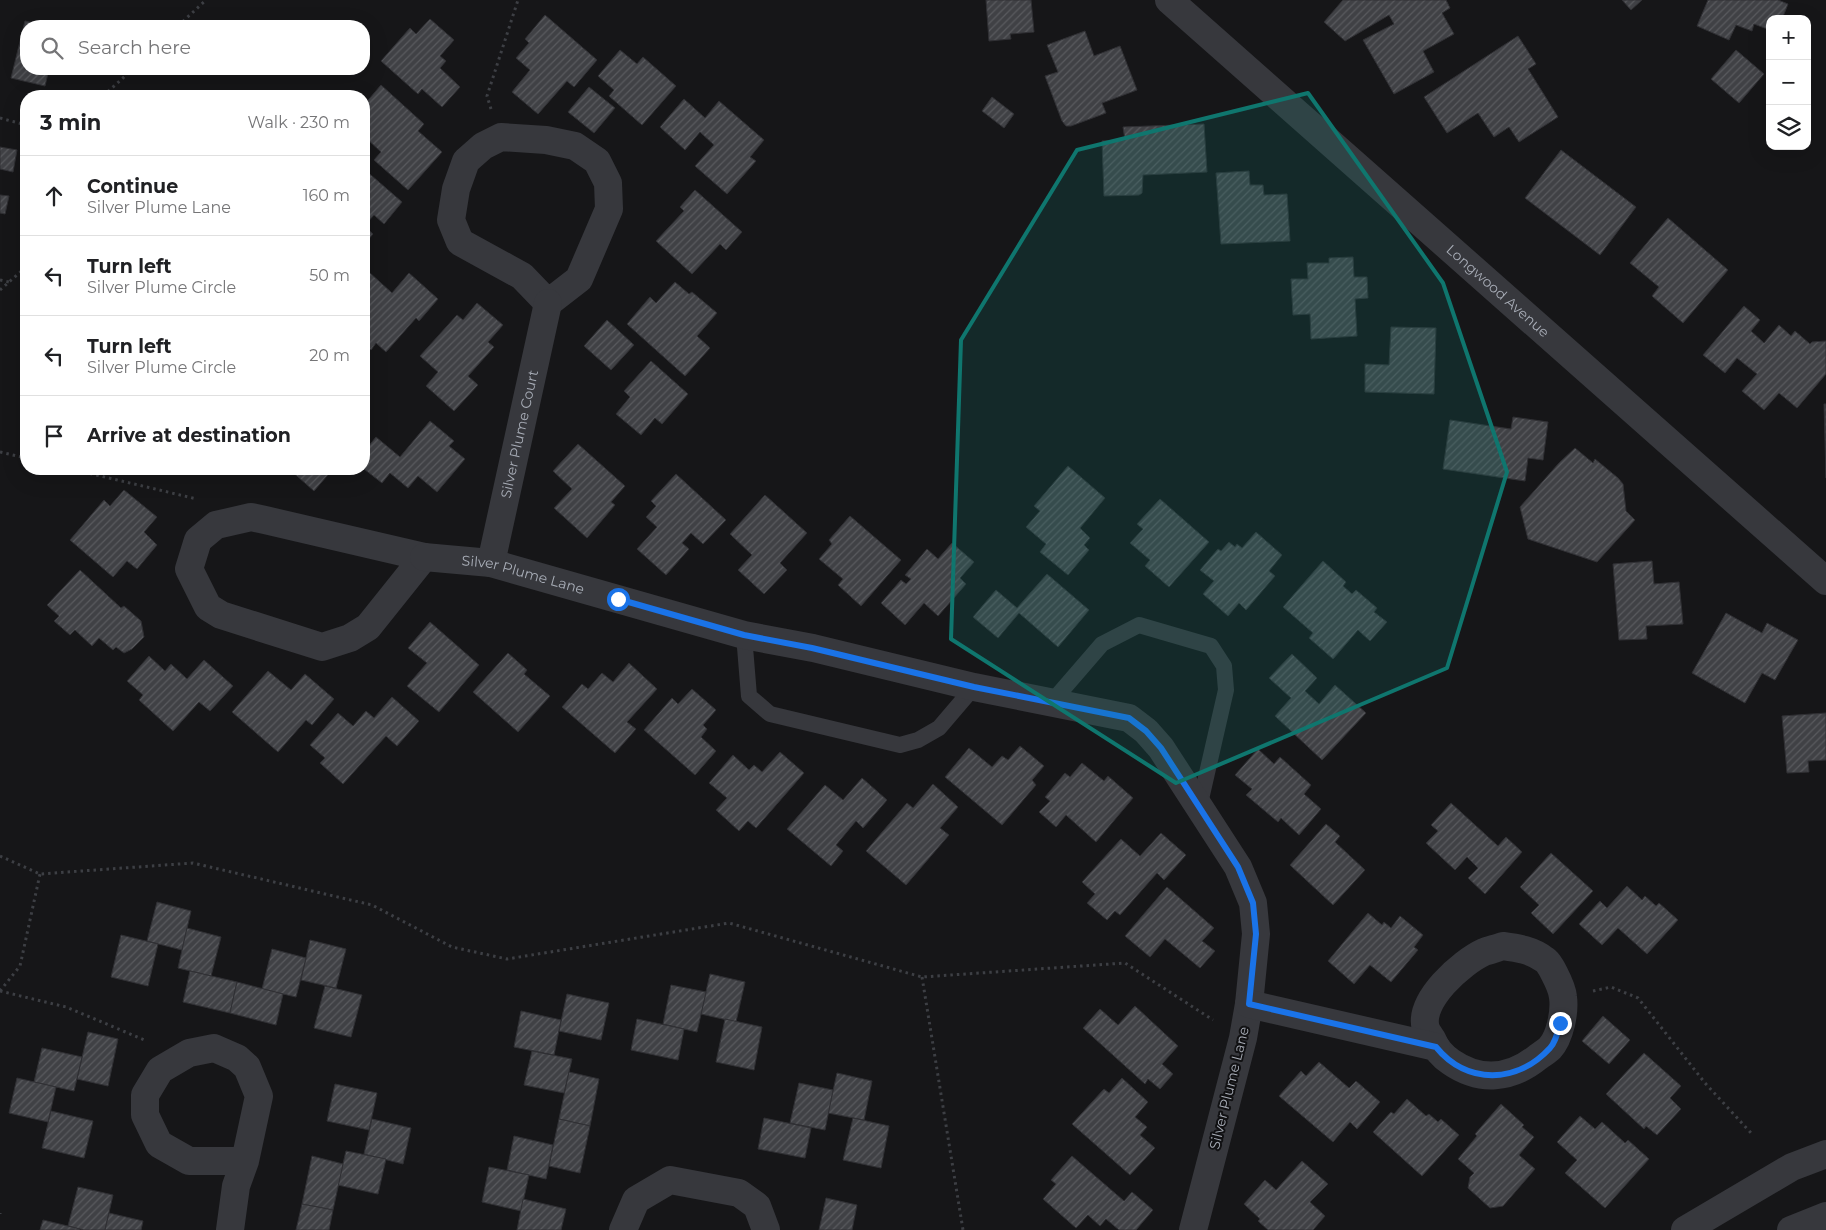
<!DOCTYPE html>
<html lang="en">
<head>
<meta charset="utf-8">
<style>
	body { margin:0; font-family:Montserrat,sans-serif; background:#f6f6f6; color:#202124 }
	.controls { position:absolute; right:15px; top:15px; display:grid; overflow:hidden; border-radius:10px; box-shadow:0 5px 20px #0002 }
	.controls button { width:45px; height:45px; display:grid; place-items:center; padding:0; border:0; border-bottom:1px solid #e0e0e0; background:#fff; color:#202124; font:25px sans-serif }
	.stop { position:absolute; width:15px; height:15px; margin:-11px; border:4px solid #1a73e8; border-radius:50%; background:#fff }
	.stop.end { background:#1a73e8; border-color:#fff; box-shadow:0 1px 5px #0008 }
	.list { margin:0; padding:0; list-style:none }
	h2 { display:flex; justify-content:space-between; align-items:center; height:65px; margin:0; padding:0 20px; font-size:21px }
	h2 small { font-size:16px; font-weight:400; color:#757577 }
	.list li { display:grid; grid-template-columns:32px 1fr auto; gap:15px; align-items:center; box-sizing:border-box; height:80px; padding:0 20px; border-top:1px solid #e0e0e0 }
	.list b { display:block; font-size:19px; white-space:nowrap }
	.list p { margin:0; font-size:16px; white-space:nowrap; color:#757577 }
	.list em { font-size:16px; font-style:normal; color:#757577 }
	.icon { flex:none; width:28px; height:28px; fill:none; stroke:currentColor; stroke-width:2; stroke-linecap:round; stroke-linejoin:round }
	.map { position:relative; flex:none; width:1826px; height:1230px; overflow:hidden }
	.search { position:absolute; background:#fff; box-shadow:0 5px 20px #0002; left:20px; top:20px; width:350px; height:55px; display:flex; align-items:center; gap:12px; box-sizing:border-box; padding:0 18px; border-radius:20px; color:#757577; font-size:19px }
	.panel { position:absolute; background:#fff; box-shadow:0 5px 20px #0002; left:20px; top:90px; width:350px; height:385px; border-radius:20px }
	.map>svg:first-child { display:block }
	.building { fill:url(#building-hatch); stroke:#303034 }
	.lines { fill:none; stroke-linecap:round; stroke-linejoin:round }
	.path { stroke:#3d3f44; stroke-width:3; stroke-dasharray:2.5 4; stroke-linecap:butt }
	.service { stroke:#37383d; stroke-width:16 }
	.minor { stroke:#37383d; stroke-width:28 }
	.tertiary { stroke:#37383d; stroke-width:28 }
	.route { stroke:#1a73e8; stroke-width:6 }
	.marked { fill:#0f766e; fill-opacity:0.2; stroke:#0f766e; stroke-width:4; stroke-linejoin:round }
	.labels { text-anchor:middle; stroke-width:4; stroke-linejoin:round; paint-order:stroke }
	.street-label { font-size:14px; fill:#a8adb7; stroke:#111113 }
</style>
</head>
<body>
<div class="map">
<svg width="1826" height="1230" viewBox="0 0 1826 1230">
	<defs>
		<pattern id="building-hatch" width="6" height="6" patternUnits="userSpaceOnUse" patternTransform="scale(1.25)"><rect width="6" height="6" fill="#404145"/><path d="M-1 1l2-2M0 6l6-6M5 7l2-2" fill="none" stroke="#595a5e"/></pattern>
	</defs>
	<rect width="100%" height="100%" fill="#161618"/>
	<!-- building -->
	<g class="building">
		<polygon points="986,0 1031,0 1034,32 1010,34 1011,39 989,41"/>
		<polygon points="1343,0 1446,0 1450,8 1442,13 1454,34 1423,51 1434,72 1394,94 1363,40 1394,24 1389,15 1345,41 1324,22"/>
		<polygon points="1622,0 1642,0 1631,10"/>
		<polygon points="1708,0 1778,0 1788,4 1782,19 1770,19 1770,30 1754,24 1752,31 1736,25 1729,40 1697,26"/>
		<polygon points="545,15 597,60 574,87 567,81 538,114 512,92 530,70 516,58 529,43 525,39"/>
		<polygon points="430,19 454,40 440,56 446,61 440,68 460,87 442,107 422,89 418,94 381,61 410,28 416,34"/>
		<polygon points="25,21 48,26 26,26 26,69 49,69 45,86 11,78"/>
		<polygon points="1085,31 1094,56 1120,46 1137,90 1102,103 1106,113 1071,126 1066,126 1062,121 1045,76 1058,72 1047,45"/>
		<polygon points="1518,36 1536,64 1528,69 1558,117 1519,142 1509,127 1494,137 1478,113 1447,133 1424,97"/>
		<polygon points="620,50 637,64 643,57 676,86 642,125 609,96 614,90 598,76"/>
		<polygon points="1736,50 1764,74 1739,103 1711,79"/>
		<polygon points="381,85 424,124 418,131 442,152 408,190 374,160 381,152 364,136 364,105"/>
		<polygon points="589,87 615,108 594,133 568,112"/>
		<polygon points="992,97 1014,114 1004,128 982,111"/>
		<polygon points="684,99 705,118 719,101 764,140 750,157 756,161 727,194 695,166 714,145 700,132 685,150 660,127"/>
		<polygon points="1204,124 1207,172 1143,175 1142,193 1139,195 1104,196 1102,141 1125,140 1123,127"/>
		<polygon points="0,147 17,150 13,172 0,169"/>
		<polygon points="1561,150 1636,207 1600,255 1525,198"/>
		<polygon points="364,169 402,202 384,224 374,215 364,226"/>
		<polygon points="1249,171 1250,185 1263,185 1264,195 1287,194 1290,241 1221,244 1216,173"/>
		<polygon points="695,190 742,232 726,250 720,244 692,274 656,241 684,211 680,207"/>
		<polygon points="0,195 9,196 5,214 0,213"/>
		<polygon points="1668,218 1728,270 1683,323 1652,296 1659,287 1630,263"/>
		<polygon points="364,226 373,234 364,244"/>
		<polygon points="1353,257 1354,277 1367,277 1368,298 1355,299 1357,336 1311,339 1310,314 1293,315 1291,279 1308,279 1307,263 1329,263 1329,258"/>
		<polygon points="370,273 392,293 409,273 438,299 419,321 416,318 386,352 376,343 371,350 364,344 364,281"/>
		<polygon points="675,282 689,294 692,292 717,313 697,336 710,348 685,376 627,324 650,297 656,303"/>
		<polygon points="477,303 503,325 488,342 494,347 468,376 478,385 454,411 426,386 438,372 420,356 457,315 463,320"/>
		<polygon points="1744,306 1760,320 1751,331 1764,343 1779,325 1791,336 1795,331 1810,344 1812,342 1826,341 1826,374 1797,408 1779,393 1764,410 1742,391 1757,374 1737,358 1725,373 1703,355"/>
		<polygon points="607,320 634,345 611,370 584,346"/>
		<polygon points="1391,327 1436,328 1434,394 1365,392 1365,364 1389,365"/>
		<polygon points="651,361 688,394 662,424 655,418 641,435 616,414 630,397 624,391"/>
		<polygon points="1824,404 1826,404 1826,478"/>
		<polygon points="1513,417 1548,422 1543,460 1528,458 1525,481 1443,469 1450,420 1511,429"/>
		<polygon points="430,421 454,441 449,446 465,459 437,492 418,476 408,488 390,473 382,483 364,469 364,452 376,437 400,457"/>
		<polygon points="578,444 625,486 611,502 615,505 587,538 554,508 572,489 553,471"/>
		<polygon points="1575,448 1593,463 1595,459 1618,478 1623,484 1626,511 1635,520 1597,562 1528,539 1520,507 1559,463"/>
		<polygon points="1068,466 1105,498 1080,528 1090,538 1084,545 1089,550 1068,575 1040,552 1046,544 1026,527 1040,511 1034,506"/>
		<polygon points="289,469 333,469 314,491"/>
		<polygon points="676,474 726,520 703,544 691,533 682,543 689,549 666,575 637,549 657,527 646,517 656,506 651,501"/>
		<polygon points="124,490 157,517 144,532 157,545 137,569 127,561 113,577 70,540 104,500 110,506"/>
		<polygon points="765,495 807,533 780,563 787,570 764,594 738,570 752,555 730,534"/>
		<polygon points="1160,499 1209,542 1169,587 1145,566 1150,560 1130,543 1143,529 1137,524"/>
		<polygon points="850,516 901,560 861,606 838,585 843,579 819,559 832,544 829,540"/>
		<polygon points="1256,532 1282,555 1269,571 1275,576 1246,610 1239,603 1228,616 1203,594 1214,581 1200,570 1218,549 1221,551 1229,542 1235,547 1237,544 1242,548"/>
		<polygon points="952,543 974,562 960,578 966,584 938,616 924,603 905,625 881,603 901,580 906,584 911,579 905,575 927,549 938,559"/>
		<polygon points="1323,561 1346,582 1343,586 1352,594 1356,590 1377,608 1374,612 1387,622 1370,641 1358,630 1333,659 1309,638 1313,633 1283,607"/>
		<polygon points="1652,561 1654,584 1679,582 1683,624 1646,626 1647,639 1619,640 1613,564"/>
		<polygon points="80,570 121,608 124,606 141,621 144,637 132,649 124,653 116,647 113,650 99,638 92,646 75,630 70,635 54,621 59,616 47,605"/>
		<polygon points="1047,574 1089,610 1058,647 1019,613 998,638 973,617 996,590 1017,608"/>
		<polygon points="1726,613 1762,633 1767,623 1798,640 1775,680 1762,673 1745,703 1692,673"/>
		<polygon points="430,622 479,665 439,712 407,686 427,663 408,648"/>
		<polygon points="508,653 527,670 524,674 550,696 518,732 473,692"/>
		<polygon points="1292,654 1317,678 1305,691 1319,704 1335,685 1366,713 1322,760 1275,716 1291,698 1269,678"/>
		<polygon points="149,656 165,671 171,664 187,679 204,660 233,686 210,711 199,702 173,731 139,700 143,695 127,681"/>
		<polygon points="629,663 657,689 627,722 636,729 615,753 562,707 582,684 588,689 602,673 613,682"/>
		<polygon points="268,671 291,690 305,674 334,699 312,725 306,720 278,752 232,712"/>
		<polygon points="692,689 716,710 703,725 707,729 701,737 716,751 695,775 644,730 672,698 678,704"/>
		<polygon points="392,697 419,721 397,746 386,736 343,784 320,763 325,758 310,745 338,713 353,726 366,711 374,718"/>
		<polygon points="1826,713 1826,760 1808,761 1809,772 1787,773 1782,716"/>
		<polygon points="1020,746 1044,766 1032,780 1036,785 1002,825 945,777 969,748 992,767 1002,756 1008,760"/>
		<polygon points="1258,749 1274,764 1280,757 1311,785 1304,794 1321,809 1299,835 1281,818 1278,822 1246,795 1252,789 1235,775"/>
		<polygon points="780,752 804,773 756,828 748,821 739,831 716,810 727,798 709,783 733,755 749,770 754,765 762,772"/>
		<polygon points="1082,763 1104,781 1108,776 1133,798 1096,842 1066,815 1056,827 1039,812 1050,801 1045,797 1065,773 1070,777"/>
		<polygon points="862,778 887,800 863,828 856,821 836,845 843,851 831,866 787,829 825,785 843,800"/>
		<polygon points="933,784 958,807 940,828 949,835 906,885 866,851 907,803 913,808"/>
		<polygon points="1451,803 1498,846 1506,837 1522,852 1485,894 1468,878 1478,868 1467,857 1455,870 1426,843 1438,831 1431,825"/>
		<polygon points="1326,824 1340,836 1335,842 1365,870 1333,905 1290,865"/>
		<polygon points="1161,833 1186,855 1164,880 1157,873 1120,915 1115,911 1107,920 1087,903 1095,894 1082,882 1121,839 1140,856"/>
		<polygon points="1551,853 1593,891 1553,934 1531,913 1539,905 1520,887"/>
		<polygon points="1627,886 1642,900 1645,896 1656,906 1659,903 1678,920 1647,954 1618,928 1602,945 1579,924 1600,901 1607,908"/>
		<polygon points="1167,887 1214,928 1202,941 1215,951 1200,968 1165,939 1150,957 1125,936"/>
		<polygon points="157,902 191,911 182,950 147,941"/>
		<polygon points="1368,913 1382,925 1384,922 1391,928 1400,916 1423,935 1414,947 1418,950 1391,982 1370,965 1354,984 1328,961"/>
		<polygon points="187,928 221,937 211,976 178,968"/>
		<polygon points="121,935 158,944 148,986 111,977"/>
		<polygon points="310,940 346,949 336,988 301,980"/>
		<polygon points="272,949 306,958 296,997 262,989"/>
		<polygon points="190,971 237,982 230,1013 183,1002"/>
		<polygon points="710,974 745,982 736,1022 701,1014"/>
		<polygon points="237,982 283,994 276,1025 230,1013"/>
		<polygon points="671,985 706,992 697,1032 663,1024"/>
		<polygon points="325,986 362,995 351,1037 314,1028"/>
		<polygon points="567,994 609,1003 601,1040 559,1031"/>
		<polygon points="1135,1006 1178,1046 1162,1064 1173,1074 1160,1089 1148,1079 1145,1084 1083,1028 1100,1009 1118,1025"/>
		<polygon points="521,1011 561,1020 554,1055 514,1047"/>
		<polygon points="1603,1016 1630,1040 1609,1064 1582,1041"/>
		<polygon points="637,1019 684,1029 678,1060 631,1050"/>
		<polygon points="725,1019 762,1027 754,1070 716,1062"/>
		<polygon points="88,1032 118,1039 108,1086 77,1079"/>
		<polygon points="42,1048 82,1057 74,1091 34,1082"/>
		<polygon points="532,1051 572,1059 564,1093 524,1085"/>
		<polygon points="1644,1053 1681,1086 1670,1098 1681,1109 1657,1135 1646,1126 1644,1129 1606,1094"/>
		<polygon points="1319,1062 1349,1088 1356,1081 1380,1102 1357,1129 1350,1122 1333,1142 1279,1096 1301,1071 1306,1076"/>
		<polygon points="569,1072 599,1079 590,1126 559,1119"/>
		<polygon points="837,1073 872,1081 864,1120 828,1113"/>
		<polygon points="17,1078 56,1087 48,1122 9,1113"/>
		<polygon points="1122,1078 1148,1102 1135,1117 1147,1127 1140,1135 1155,1148 1130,1175 1072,1124 1104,1089 1109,1093"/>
		<polygon points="799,1083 833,1090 825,1130 790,1123"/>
		<polygon points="335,1084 377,1093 369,1130 327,1121"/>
		<polygon points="1407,1099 1426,1116 1429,1114 1438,1122 1441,1119 1459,1135 1422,1176 1373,1132 1391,1112 1394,1114"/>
		<polygon points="1501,1104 1524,1125 1522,1127 1534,1137 1519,1155 1535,1169 1503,1206 1490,1208 1468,1188 1470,1177 1474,1173 1458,1159 1477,1136 1475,1134"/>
		<polygon points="51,1111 93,1121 84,1158 42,1148"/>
		<polygon points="1580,1116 1595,1129 1602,1122 1625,1143 1628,1140 1649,1159 1605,1208 1565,1173 1577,1160 1557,1142"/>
		<polygon points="764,1118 811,1128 805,1158 758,1149"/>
		<polygon points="853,1118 889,1126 881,1168 843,1160"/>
		<polygon points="372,1119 411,1128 403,1164 364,1154"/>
		<polygon points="559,1119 590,1126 580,1173 549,1166"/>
		<polygon points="514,1136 553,1145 546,1179 507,1170"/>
		<polygon points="346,1151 386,1159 378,1194 338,1185"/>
		<polygon points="312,1156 343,1164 333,1210 302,1204"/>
		<polygon points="1072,1156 1124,1201 1132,1192 1153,1210 1136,1230 1119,1230 1106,1219 1100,1226 1088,1215 1076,1228 1043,1199 1056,1184 1051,1180"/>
		<polygon points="1302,1161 1328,1184 1310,1202 1325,1216 1313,1230 1268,1230 1258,1221 1260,1219 1244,1204 1265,1180 1276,1190"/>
		<polygon points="489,1167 529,1175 521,1211 482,1202"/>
		<polygon points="78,1187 113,1195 105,1230 84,1230 68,1226"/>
		<polygon points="826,1198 857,1205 852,1230 819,1230"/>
		<polygon points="523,1199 566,1209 561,1230 517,1230"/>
		<polygon points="302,1204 333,1210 329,1230 296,1230"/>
		<polygon points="109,1213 143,1221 141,1230 105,1230"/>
		<polygon points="43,1220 80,1229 79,1230 40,1230"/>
	</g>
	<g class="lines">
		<!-- path -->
		<g class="path">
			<polyline points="178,26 206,0"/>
			<polyline points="103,96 133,69"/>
			<polyline points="491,109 487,96 518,0"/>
			<polyline points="0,118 26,125"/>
			<polyline points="0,280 9,282"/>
			<polyline points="0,290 26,267"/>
			<polyline points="0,452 26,458"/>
			<polyline points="71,469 197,499"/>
			<polyline points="0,856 40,874 193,863 372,905 452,947 507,959 729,923 922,977 1125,963 1213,1020"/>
			<polyline points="922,977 963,1230"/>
			<polyline points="0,991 66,1007 147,1041"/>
			<polyline points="0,991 20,966 40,874"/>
			<polyline points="1593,991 1611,987 1638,998 1705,1083 1752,1134"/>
			<polyline points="0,1213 0,1214"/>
		</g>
		<!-- service -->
		<g class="service">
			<polyline points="744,635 749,696 770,714 900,745 918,740 939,728 974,687"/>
			<polyline points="1051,703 1102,644 1139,625 1211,646 1224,666 1226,690 1199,808"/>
		</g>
		<!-- minor -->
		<g class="minor">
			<path id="s1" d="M1169,0L1826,581"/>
			<polygon points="501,137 546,140 575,146 597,161 608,183 609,209 579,279 548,303 522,276 460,242 451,220 456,189 466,161 483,146"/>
			<polygon points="251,517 265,520 424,557 368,627 350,638 322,647 221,615 208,607 189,569 198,540 216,525"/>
			<path id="s2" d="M424,557L491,563L744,635L813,648L974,687L1129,718L1146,731L1161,748L1238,867L1253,903L1256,934L1249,1004L1243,1038L1193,1230"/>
			<path id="s3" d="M491,563L548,303"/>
			<path d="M1503,946C1518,948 1532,950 1545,960C1548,962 1550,966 1552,969C1556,977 1562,987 1563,997C1565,1012 1560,1037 1550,1048C1547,1051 1542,1054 1538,1057C1511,1079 1480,1082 1451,1062C1442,1056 1436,1049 1432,1039C1430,1036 1427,1032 1426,1029C1417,1001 1462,962 1484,952C1490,950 1497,948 1503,946Z"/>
			<polyline points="1249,1004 1436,1047"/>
			<polyline points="230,1230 236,1186 245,1161 259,1096 247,1067 237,1058 214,1048 189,1053 160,1070 145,1095 145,1115 159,1144 189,1161 245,1161"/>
			<polyline points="623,1230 636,1200 670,1180 739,1193 757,1206 766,1230"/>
		</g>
		<!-- tertiary -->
		<g class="tertiary">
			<polyline points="1685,1230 1792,1167 1826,1154"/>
			<polyline points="1791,1230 1826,1216"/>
		</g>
	</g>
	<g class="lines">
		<!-- route -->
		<path class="route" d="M618,599L744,635L812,648L974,687L1129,718L1146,731L1161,748L1238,867L1253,903L1256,934L1249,1004L1436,1047C1467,1085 1517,1084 1550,1048C1556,1042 1558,1031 1560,1023"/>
	</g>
	<!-- marked area -->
	<path class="marked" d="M1308,93L1443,283L1507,472L1447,668L1176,783L951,639L961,340L1077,150Z"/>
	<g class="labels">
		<!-- street labels -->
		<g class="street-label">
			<text dy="5" stroke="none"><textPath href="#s1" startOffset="439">Longwood Avenue</textPath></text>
			<text dy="5" stroke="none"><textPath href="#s3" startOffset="132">Silver Plume Court</textPath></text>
			<text dy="5" stroke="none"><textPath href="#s2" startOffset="101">Silver Plume Lane</textPath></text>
			<text transform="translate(1229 1088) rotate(-76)" y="5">Silver Plume Lane</text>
		</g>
	</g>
</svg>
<div class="controls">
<button>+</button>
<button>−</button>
<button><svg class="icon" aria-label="layers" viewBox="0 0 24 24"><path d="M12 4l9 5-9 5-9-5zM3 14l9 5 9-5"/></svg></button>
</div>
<div class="stop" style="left:618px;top:599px"></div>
<div class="stop end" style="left:1560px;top:1023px"></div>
<div class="search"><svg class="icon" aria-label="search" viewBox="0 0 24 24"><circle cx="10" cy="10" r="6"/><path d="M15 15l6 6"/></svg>Search here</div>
<section class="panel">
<h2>3 min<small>Walk · 230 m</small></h2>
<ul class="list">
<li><svg class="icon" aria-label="ahead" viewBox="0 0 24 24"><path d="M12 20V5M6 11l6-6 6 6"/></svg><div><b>Continue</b><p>Silver Plume Lane</p></div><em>160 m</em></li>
<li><svg class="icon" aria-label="left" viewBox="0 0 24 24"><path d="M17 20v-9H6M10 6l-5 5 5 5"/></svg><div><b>Turn left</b><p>Silver Plume Circle</p></div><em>50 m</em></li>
<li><svg class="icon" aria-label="left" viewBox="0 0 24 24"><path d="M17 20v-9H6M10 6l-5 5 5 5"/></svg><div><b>Turn left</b><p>Silver Plume Circle</p></div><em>20 m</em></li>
<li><svg class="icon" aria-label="arrive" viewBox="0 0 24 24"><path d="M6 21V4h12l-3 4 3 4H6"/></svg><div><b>Arrive at destination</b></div></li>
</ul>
</section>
</div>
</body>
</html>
